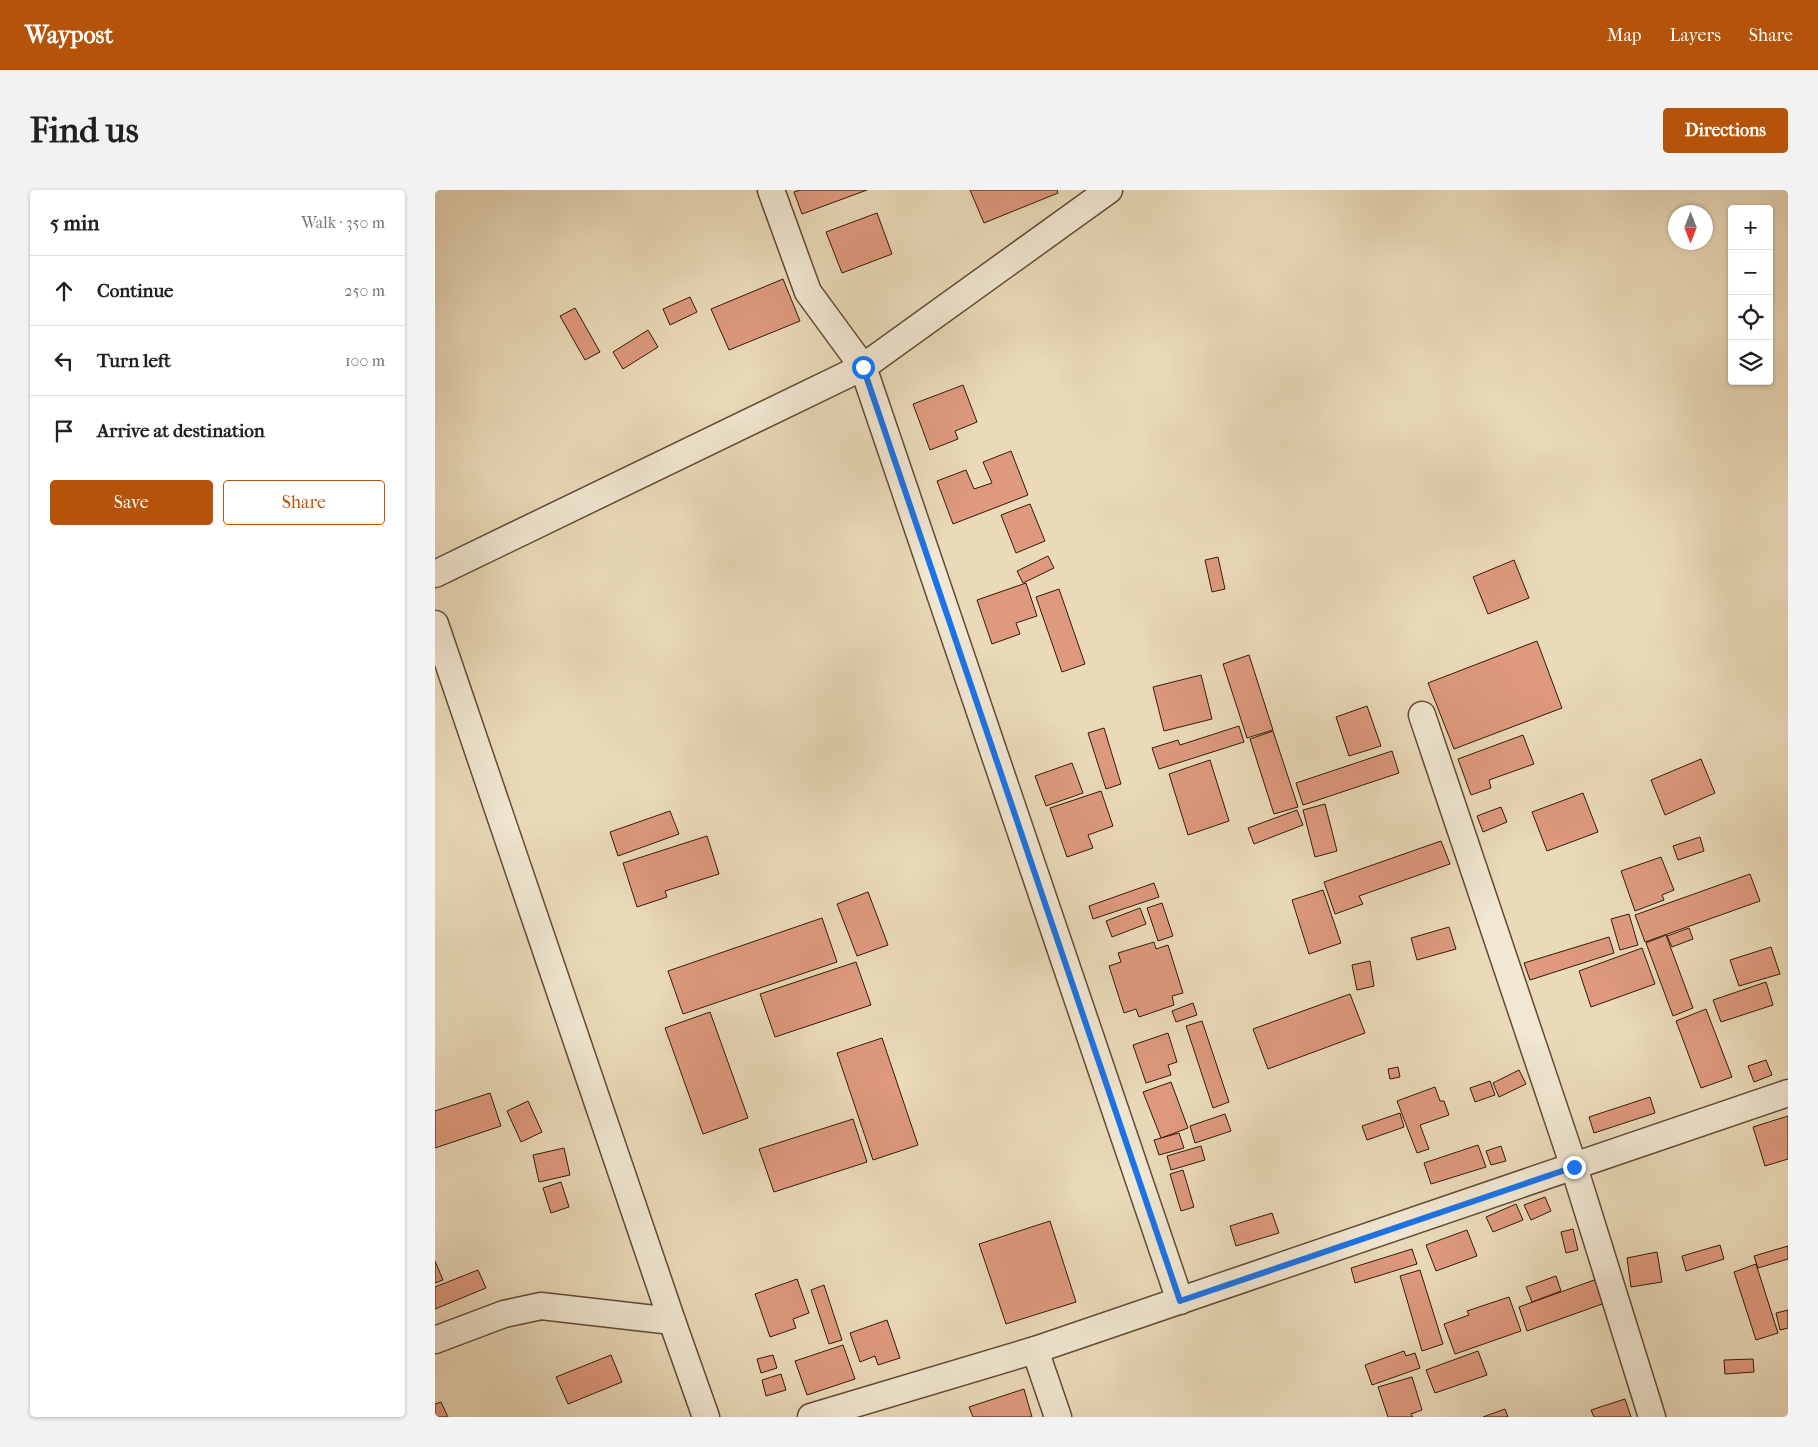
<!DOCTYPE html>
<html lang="en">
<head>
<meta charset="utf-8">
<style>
	body { margin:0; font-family:"IM FELL French Canon",serif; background:#f2f2f2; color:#202124 }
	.controls { position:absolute; right:15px; top:15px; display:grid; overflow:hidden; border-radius:5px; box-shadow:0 1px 4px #0004 }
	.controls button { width:45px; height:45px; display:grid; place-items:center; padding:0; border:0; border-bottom:1px solid #e0e0e0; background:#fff; color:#202124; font:25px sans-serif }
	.compass { position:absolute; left:1233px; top:15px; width:45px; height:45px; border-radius:50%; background:#fff; box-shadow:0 1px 4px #0004; rotate:180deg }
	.stop { position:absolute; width:15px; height:15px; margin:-11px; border:4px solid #1a73e8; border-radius:50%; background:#fff }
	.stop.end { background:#1a73e8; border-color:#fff; box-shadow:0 1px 5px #0008 }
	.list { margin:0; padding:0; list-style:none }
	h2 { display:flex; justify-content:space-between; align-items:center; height:65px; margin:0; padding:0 20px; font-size:21px }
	h2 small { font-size:16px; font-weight:400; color:#757577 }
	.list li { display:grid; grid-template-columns:32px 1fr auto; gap:15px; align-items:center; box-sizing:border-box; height:70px; padding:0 20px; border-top:1px solid #e0e0e0 }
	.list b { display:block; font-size:19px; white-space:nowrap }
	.list em { font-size:16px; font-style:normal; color:#757577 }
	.actions { display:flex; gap:10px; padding:15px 20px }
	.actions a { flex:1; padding:11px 0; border:1px solid #b45309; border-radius:5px; text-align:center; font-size:18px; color:#b45309 }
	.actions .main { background:#b45309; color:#fff }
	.icon { flex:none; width:28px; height:28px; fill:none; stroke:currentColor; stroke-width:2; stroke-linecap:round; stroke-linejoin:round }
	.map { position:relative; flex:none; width:1353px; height:1227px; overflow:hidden; border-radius:5px }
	header { display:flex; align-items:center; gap:30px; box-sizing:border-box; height:70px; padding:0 25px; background:#b45309; color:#fff }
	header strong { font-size:24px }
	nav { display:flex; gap:28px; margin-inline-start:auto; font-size:18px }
	.intro { display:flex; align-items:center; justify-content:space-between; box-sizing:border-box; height:120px; padding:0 30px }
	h1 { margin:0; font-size:35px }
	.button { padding:12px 22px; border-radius:5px; background:#b45309; color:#fff; font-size:18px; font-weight:700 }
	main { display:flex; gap:30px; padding:0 30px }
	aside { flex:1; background:#fff; border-radius:5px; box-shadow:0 1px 4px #0004 }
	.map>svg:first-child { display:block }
	.building { fill:#de997e; stroke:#341a07 }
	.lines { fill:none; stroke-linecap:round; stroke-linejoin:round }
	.minor-casing { stroke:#624a34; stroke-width:29 }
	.minor { stroke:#f1e7d2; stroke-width:26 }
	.route { stroke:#1a73e8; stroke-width:6 }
</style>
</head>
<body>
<header>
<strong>Waypost</strong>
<nav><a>Map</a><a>Layers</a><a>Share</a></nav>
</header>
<div class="intro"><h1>Find us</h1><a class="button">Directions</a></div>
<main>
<aside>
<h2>5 min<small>Walk · 350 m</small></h2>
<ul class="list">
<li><svg class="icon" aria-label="ahead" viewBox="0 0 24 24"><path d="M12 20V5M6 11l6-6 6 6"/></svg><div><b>Continue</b></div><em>250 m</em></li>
<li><svg class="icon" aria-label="left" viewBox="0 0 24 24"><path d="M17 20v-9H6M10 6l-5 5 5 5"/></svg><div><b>Turn left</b></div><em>100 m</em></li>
<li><svg class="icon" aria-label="arrive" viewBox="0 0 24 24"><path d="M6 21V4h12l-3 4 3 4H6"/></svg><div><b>Arrive at destination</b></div></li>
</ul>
<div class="actions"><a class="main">Save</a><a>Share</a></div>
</aside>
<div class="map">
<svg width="1353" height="1227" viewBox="0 0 1353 1227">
	<rect width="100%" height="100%" fill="#eadab9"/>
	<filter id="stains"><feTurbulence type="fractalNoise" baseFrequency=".004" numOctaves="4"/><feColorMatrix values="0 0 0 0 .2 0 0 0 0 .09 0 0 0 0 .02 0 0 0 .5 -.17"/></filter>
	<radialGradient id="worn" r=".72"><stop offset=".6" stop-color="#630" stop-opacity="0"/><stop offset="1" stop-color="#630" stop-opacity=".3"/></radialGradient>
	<!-- building -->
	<g class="building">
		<polygon points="365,0 432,0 367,24 359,2"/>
		<polygon points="535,0 622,0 623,3 549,33"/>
		<polygon points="442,23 457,64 407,83 391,42"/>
		<polygon points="348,89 365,131 294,160 276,119"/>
		<polygon points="255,107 262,122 235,135 228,119"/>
		<polygon points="140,118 165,162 150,170 125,126"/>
		<polygon points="213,140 223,157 188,179 178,162"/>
		<polygon points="528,195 542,232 520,241 523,249 495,260 478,214"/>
		<polygon points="576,261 593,305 518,334 502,291 531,280 539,299 557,293 548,272"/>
		<polygon points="595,314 610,351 581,363 566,325"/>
		<polygon points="613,366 619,378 588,393 582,381"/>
		<polygon points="783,367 790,399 777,402 770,370"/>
		<polygon points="1079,370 1094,408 1053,424 1038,387"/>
		<polygon points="591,393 602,426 581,433 585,444 557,454 542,410"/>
		<polygon points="624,399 650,474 627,482 601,407"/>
		<polygon points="1102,451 1127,518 1019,559 993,493"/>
		<polygon points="814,465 838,540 812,548 788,474"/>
		<polygon points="766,485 777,529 729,541 718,497"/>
		<polygon points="932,516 946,556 914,566 901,527"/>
		<polygon points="804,536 809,552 724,579 717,558 743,550 745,555"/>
		<polygon points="669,538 686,594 671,599 653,543"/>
		<polygon points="838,541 863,617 839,624 815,549"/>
		<polygon points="1088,545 1099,574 1054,590 1056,598 1036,605 1023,569"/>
		<polygon points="957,561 964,583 868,615 861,593"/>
		<polygon points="1266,569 1280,603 1230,625 1216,590"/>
		<polygon points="775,570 794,631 753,645 734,584"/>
		<polygon points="637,573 648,603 611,616 600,586"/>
		<polygon points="666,601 678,636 653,645 658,658 632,667 615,618"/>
		<polygon points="1148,603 1163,642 1112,661 1097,622"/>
		<polygon points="890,614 902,661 880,667 868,620"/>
		<polygon points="1066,617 1072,632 1048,642 1042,626"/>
		<polygon points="862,620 868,635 819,654 813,638"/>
		<polygon points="235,621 244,644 183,666 175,642"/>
		<polygon points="272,646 284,684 230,701 232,707 202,717 188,673"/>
		<polygon points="1265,647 1269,661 1243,670 1238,656"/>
		<polygon points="1006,651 1015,674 924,706 928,714 900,724 889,692"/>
		<polygon points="1226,667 1239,700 1227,705 1229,710 1200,721 1186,681"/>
		<polygon points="1315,684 1325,711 1210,752 1200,725"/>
		<polygon points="719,693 724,707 658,729 654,716"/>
		<polygon points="888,700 906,753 874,764 857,710"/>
		<polygon points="433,702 453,755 422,766 402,714"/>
		<polygon points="727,713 738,746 723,751 712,718"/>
		<polygon points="705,718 711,734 677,747 671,731"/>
		<polygon points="1194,724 1203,755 1185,760 1176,729"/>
		<polygon points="387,728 402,772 248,824 233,781"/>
		<polygon points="1014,737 1021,759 982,770 976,748"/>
		<polygon points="1254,738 1258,749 1237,757 1232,746"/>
		<polygon points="1231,745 1258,818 1238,826 1211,753"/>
		<polygon points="1174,747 1179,763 1095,790 1089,773"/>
		<polygon points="719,752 721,759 733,755 748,803 737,806 739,815 704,827 701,819 689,823 674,776 686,772 683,763"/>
		<polygon points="1336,757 1345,784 1304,796 1295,770"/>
		<polygon points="1207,758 1220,794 1156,817 1144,781"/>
		<polygon points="935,771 939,796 922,800 917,775"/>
		<polygon points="421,772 436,815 340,847 325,804"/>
		<polygon points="1331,792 1338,815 1286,832 1278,810"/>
		<polygon points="915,804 930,843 833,879 818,839"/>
		<polygon points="758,813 762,825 741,832 737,821"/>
		<polygon points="1271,819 1297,887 1266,898 1241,831"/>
		<polygon points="275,822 313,928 268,944 230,838"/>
		<polygon points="767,831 794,912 778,918 751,836"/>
		<polygon points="733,843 742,872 733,875 736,885 711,893 698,855"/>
		<polygon points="447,848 483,955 438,970 402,863"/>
		<polygon points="1331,870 1337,885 1319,892 1313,876"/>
		<polygon points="963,877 965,887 955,889 953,879"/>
		<polygon points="1084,880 1091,894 1064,907 1058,893"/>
		<polygon points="1055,891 1060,905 1040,912 1035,898"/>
		<polygon points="736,892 753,938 726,948 708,902"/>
		<polygon points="1000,897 1005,911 1009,911 1014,925 985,935 994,959 982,963 962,911"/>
		<polygon points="55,903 66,936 0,958 0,921"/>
		<polygon points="1215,907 1220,923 1159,943 1154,927"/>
		<polygon points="93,911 107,942 86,952 72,921"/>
		<polygon points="965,923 969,937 932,950 927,936"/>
		<polygon points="790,924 796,941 760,953 755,936"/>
		<polygon points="1353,926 1353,969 1330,976 1318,937"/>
		<polygon points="418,929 432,972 339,1002 324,959"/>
		<polygon points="744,943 749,958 724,965 719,950"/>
		<polygon points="1043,955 1051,977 996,994 989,973"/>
		<polygon points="766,956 770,970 736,980 732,966"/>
		<polygon points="1066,956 1071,971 1056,975 1051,961"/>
		<polygon points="129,958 135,985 104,992 98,965"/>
		<polygon points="748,980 759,1017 746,1021 735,984"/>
		<polygon points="126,992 134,1017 116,1023 108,998"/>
		<polygon points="1110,1007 1116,1021 1096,1030 1089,1015"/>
		<polygon points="1081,1014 1088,1030 1058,1042 1051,1027"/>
		<polygon points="837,1023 844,1043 801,1056 795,1036"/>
		<polygon points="615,1031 641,1112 571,1134 544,1054"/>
		<polygon points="1138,1039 1143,1060 1131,1063 1126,1042"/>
		<polygon points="1032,1040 1042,1066 1001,1081 991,1055"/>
		<polygon points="1285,1055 1289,1069 1251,1081 1247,1066"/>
		<polygon points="1353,1056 1353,1069 1323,1078 1319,1066"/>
		<polygon points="977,1059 982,1074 920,1093 916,1078"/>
		<polygon points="1222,1062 1227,1092 1196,1097 1192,1068"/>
		<polygon points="0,1071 8,1090 0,1093"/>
		<polygon points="1321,1074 1343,1143 1321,1150 1299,1082"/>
		<polygon points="43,1080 51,1098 0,1119 0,1097"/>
		<polygon points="985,1080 1008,1154 987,1161 965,1086"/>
		<polygon points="1121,1086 1126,1101 1097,1112 1091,1097"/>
		<polygon points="362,1089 374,1123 358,1129 361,1138 335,1147 320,1104"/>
		<polygon points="1162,1089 1170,1113 1092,1141 1084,1117"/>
		<polygon points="389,1095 407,1150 394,1154 376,1100"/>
		<polygon points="1074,1107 1086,1141 1020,1164 1009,1134 1034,1125 1032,1121"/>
		<polygon points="1353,1120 1353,1138 1345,1140 1341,1123"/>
		<polygon points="452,1130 465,1168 443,1175 440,1166 425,1172 415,1143"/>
		<polygon points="408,1155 420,1189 372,1205 360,1171"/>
		<polygon points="969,1161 971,1166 980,1163 985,1178 937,1195 930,1175"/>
		<polygon points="1043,1161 1052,1185 1000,1203 991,1180"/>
		<polygon points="176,1165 187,1192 133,1214 121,1187"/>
		<polygon points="338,1165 342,1178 326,1183 322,1169"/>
		<polygon points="1318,1169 1319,1182 1290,1184 1289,1170"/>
		<polygon points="346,1184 351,1200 331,1206 327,1190"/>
		<polygon points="977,1187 987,1220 976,1224 978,1227 953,1227 943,1197"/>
		<polygon points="589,1199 597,1227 538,1227 534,1217"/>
		<polygon points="1190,1209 1196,1227 1159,1227 1156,1220"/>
		<polygon points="6,1212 13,1227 0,1227 0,1214"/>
		<polygon points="1070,1219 1073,1227 1048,1227"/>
	</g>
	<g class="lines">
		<!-- minor casing -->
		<g class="minor-casing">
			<g id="minor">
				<polyline points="336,0 373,102 428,177 745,1111"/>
				<polyline points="0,384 428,177 674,0"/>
				<polyline points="0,434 237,1131 271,1227"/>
				<polyline points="987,525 1139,977 1217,1227"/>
				<polyline points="0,1150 69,1124 106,1116 237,1131"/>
				<polyline points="600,1160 623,1227"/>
				<polyline points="376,1227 600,1160 1353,903"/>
			</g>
		</g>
		<!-- minor -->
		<use href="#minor" class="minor"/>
	</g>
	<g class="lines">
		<!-- route -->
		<polyline class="route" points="428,177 745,1111 1139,977"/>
	</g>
	<rect width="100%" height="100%" filter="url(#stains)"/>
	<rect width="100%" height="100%" fill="url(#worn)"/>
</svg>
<div class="controls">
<button>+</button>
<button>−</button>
<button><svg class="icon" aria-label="locate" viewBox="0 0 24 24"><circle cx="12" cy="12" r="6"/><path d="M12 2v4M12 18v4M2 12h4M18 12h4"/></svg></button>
<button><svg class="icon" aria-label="layers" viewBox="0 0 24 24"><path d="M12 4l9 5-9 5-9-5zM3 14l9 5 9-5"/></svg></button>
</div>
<svg class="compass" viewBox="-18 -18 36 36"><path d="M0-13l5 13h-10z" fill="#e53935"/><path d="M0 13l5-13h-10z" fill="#757577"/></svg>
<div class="stop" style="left:428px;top:177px"></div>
<div class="stop end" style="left:1139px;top:977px"></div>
</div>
</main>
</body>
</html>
